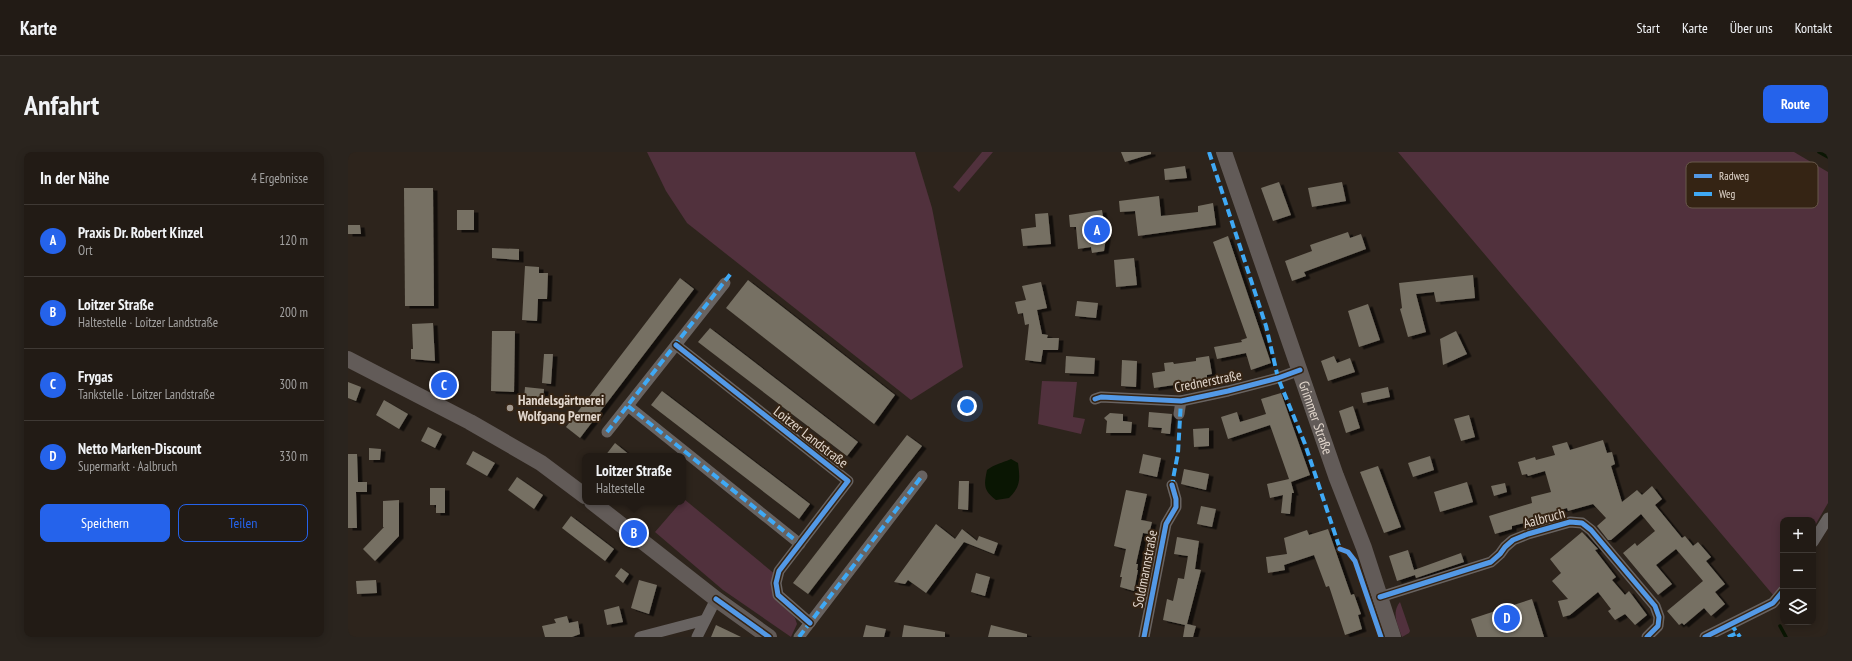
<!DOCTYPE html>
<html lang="de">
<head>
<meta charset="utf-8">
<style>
	body { margin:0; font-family:"PT Sans Narrow",sans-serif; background:#2a241e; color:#f1f3f6 }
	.controls { position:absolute; right:12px; bottom:12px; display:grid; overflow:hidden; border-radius:8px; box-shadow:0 2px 10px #0003 }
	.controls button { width:36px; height:36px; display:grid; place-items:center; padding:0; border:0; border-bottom:1px solid #3f3934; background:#221b15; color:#f1f3f6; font:20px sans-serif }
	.you { position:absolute; left:619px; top:254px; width:14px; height:14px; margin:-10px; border:3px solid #fff; border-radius:50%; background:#1a73e8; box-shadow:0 0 0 6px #1a73e833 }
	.badge { display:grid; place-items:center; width:26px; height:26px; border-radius:50%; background:#2563eb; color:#fff; font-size:13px; font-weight:700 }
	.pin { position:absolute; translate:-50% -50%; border:2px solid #fff; box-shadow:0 1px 4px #0006 }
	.popup { position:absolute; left:234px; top:301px; width:104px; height:52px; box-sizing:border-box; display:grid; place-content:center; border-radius:8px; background:#221b15; filter:drop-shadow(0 1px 3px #0005); font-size:13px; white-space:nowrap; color:#a2a1a0 }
	.popup b { font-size:15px; color:#f1f3f6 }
	.popup::after { content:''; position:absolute; left:50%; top:100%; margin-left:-8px; border:8px solid transparent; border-top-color:#221b15 }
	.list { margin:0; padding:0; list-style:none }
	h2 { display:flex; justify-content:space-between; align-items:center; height:52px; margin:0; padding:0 16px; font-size:17px }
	h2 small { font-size:13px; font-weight:400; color:#a2a1a0 }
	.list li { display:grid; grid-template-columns:26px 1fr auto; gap:12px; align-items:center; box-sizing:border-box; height:72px; padding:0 16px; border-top:1px solid #3f3934 }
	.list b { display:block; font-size:15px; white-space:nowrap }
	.list p { margin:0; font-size:13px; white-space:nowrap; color:#a2a1a0 }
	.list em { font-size:13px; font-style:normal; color:#a2a1a0 }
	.actions { display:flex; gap:8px; padding:12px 16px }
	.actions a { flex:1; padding:9px 0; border:1px solid #2563eb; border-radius:8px; text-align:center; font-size:14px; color:#2563eb }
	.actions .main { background:#2563eb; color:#fff }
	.icon { flex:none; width:22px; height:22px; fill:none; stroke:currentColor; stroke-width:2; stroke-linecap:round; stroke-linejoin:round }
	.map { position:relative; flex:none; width:1480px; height:485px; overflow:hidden; border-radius:8px }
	header { display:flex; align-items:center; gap:24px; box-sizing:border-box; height:56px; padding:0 20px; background:#221b15; border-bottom:1px solid #3f3934 }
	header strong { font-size:19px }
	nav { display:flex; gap:22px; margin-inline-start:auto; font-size:14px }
	.intro { display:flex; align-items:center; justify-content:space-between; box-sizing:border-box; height:96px; padding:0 24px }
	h1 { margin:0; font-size:28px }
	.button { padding:10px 18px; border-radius:8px; background:#2563eb; color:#fff; font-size:14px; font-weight:700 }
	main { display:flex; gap:24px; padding:0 24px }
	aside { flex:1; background:#221b15; border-radius:8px; box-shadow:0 2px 10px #0003 }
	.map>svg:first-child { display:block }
	.green { fill:#51313d }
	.water { fill:#0a1603 }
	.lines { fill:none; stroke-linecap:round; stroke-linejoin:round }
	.stream { stroke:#0a1603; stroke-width:3.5 }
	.building { fill:#767063; filter:url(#shadow) }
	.street { stroke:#686361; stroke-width:11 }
	.secondary { stroke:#625b58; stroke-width:16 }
	.quiet { stroke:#3fa9f5; stroke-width:4; stroke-dasharray:8 4; stroke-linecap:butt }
	.cycleway-casing { stroke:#352414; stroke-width:8 }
	.cycleway { stroke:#5399e6; stroke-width:5 }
	.poi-dot { fill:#a2988e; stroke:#352414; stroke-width:1.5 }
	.labels { text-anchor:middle; stroke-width:4; stroke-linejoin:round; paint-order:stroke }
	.street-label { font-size:14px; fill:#e1d6cc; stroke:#352414 }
	.poi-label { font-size:14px; font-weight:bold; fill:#e1d6cc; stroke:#352414; text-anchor:start }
	.key { fill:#352414; stroke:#69594b; stroke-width:1 }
	.key-label { font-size:11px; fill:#e1d6cc }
</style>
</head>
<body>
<header>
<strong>Karte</strong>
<nav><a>Start</a><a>Karte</a><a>Über uns</a><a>Kontakt</a></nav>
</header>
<div class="intro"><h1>Anfahrt</h1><a class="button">Route</a></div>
<main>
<aside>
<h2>In der Nähe<small>4 Ergebnisse</small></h2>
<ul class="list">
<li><span class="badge">A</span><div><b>Praxis Dr. Robert Kinzel</b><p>Ort</p></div><em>120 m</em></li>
<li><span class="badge">B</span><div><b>Loitzer Straße</b><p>Haltestelle · Loitzer Landstraße</p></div><em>200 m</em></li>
<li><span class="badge">C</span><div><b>Frygas</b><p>Tankstelle · Loitzer Landstraße</p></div><em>300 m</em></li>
<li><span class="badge">D</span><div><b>Netto Marken-Discount</b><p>Supermarkt · Aalbruch</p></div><em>330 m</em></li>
</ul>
<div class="actions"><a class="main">Speichern</a><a>Teilen</a></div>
</aside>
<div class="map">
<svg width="1480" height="485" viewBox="0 0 1480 485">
	<defs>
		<filter id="shadow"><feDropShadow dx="4.5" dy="2.5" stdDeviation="0" flood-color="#0009"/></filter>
	</defs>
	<rect width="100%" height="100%" fill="#2d241c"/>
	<!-- green -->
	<g class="green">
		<polygon points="299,0 567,0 584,56 615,215 563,248 339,71 318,39"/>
		<polygon points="634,0 645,0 611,40 605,35"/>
		<polygon points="1050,0 1446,0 1480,20 1480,351 1465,377 1465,368 1435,368 1435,429 1426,444"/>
		<polygon points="694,229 729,230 725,265 737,267 733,282 690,272"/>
		<polygon points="336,347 428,423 439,457 447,466 449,472 443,485 375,438 307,380 333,350 335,350"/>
		<path d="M1052,450L1062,479L1061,481L1054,485C1050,473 1043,461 1052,450Z"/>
	</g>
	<!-- water -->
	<path class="water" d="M663,307L670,311C672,327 673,334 661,346L648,348C635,338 636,333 639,318C647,312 654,311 663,307Z"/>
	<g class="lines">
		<!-- stream -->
		<g class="stream">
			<polyline points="1471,0 1480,5"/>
			<polyline points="1432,474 1438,485"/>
		</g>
	</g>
	<!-- building -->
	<g class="building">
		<polygon points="773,0 803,0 803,2 777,10"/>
		<polygon points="837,14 839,26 817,28 816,17"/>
		<polygon points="931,30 943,63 925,69 913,36"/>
		<polygon points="994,30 998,49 964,55 960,36"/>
		<polygon points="56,36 85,36 86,154 57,154"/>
		<polygon points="811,44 813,64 850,60 850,54 865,51 868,73 790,84 787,59 772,60 771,49"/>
		<rect x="109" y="58" width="17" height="20"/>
		<polygon points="754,58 758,86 756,99 744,101 743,95 730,97 728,75 722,75 721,63"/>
		<polygon points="700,61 703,92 675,94 673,77 688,75 687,62"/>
		<polygon points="0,73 12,73 13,82 0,82"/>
		<polygon points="1000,80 1002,86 1013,82 1018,97 956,120 958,124 944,129 937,109 964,99 962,93"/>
		<polygon points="880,84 923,211 903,218 898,201 869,207 866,195 894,190 893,188 899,186 865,90"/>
		<polygon points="144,96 171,97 171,108 144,106"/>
		<polygon points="786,106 789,133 768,135 766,108"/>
		<polygon points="177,114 191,115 191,121 200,121 199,147 190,147 189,169 174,168"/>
		<polygon points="1125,123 1127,146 1088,150 1086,140 1068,142 1078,180 1060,185 1052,157 1054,156 1051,131"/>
		<polygon points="332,126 346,137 232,286 218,275"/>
		<polygon points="400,128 547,243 526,272 378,156"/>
		<polygon points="693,130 699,156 689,158 694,182 700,183 699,186 711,186 710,198 695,198 693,210 677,208 681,172 677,173 675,161 670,162 667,150 678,148 674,134"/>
		<polygon points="729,149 750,151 748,166 727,164"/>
		<polygon points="1020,152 1032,188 1011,195 1000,159"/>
		<polygon points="85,171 87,209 63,207 63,197 65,197 64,172"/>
		<polygon points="362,176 510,290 499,304 350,190"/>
		<polygon points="144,179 167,179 166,240 143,239"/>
		<polygon points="1108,179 1119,202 1095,213 1092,187"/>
		<polygon points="196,202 205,202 203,232 194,231"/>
		<polygon points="718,204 747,206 746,222 717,221"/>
		<polygon points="861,204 864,222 859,223 859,228 806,236 804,221 817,219 816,211 825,210 826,212 848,209 848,206"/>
		<polygon points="986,204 989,211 1002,206 1007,220 980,229 973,209"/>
		<polygon points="774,208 789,209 788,235 773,234"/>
		<polygon points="0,230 13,235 8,249 0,246"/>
		<polygon points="177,235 196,237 195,250 176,248"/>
		<polygon points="1040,235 1042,245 1015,251 1013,241"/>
		<polygon points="314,239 462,352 451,367 303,253"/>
		<polygon points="933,241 962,323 943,330 946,341 944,341 942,362 933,361 935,343 922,346 919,332 941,327 922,273 880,287 873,265 889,260 892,270 918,262 913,247"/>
		<polygon points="36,248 60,262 51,277 28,263"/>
		<polygon points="1005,254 1012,276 998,281 991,259"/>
		<polygon points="801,260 824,262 822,282 813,281 814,276 800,275"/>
		<polygon points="762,261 775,262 775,269 784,270 783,281 758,281 759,269 756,266"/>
		<polygon points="1121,263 1127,285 1113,289 1106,267"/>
		<polygon points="80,275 94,282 87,296 73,289"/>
		<polygon points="861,276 861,294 846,295 845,277"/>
		<polygon points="559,283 574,294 460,442 445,431"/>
		<polygon points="1255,288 1259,301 1264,300 1267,312 1263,314 1274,350 1289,338 1294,343 1304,334 1314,347 1307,353 1334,386 1337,384 1345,394 1350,390 1363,405 1358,409 1377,432 1367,440 1377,452 1363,464 1356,456 1336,473 1334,471 1331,473 1319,459 1355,429 1328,397 1308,413 1324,432 1310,443 1275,401 1287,391 1289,394 1307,379 1293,362 1263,388 1260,388 1249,374 1258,366 1245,352 1220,359 1219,356 1202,361 1203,364 1164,374 1164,377 1147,382 1141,364 1184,351 1183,345 1203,340 1197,319 1180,324 1179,322 1174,323 1170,310 1187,305 1188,308 1207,303 1204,294 1219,290 1222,298"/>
		<polygon points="267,291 283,304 257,304"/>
		<polygon points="21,296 33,297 32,308 21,308"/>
		<polygon points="125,299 147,311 139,324 118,312"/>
		<polygon points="0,302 9,302 10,330 19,330 19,340 8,340 9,376 0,376"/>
		<polygon points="795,302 813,306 809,325 791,321"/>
		<polygon points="1082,304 1086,318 1065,325 1060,311"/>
		<polygon points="1030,314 1053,375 1036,381 1012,320"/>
		<polygon points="836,317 861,322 858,338 833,332"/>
		<polygon points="169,325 195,343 186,357 160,338"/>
		<polygon points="611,329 621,329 620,358 610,357"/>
		<polygon points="1119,330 1125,350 1092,360 1086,340"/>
		<polygon points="1157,331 1159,340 1146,344 1143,334"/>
		<polygon points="82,336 97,336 97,361 88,361 88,353 82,353"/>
		<polygon points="778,338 799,342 793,368 804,370 801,382 795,381 788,412 790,412 789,418 790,418 786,439 772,435 774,425 772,425 778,397 766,394"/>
		<polygon points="51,348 51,384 27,409 15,397 36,375 35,375 35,349"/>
		<polygon points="853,354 868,357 864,375 849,372"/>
		<polygon points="223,364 266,397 257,409 214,376"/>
		<polygon points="588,372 607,387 614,377 629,389 631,384 650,391 646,402 616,390 578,441 560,428 557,432 546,430"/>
		<polygon points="980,377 1003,443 1006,442 1013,462 1010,463 1014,477 997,483 981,434 978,435 966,403 936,413 937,418 920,421 918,405 939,402 936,386 959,378 961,383"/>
		<polygon points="1234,380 1250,397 1247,398 1268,425 1264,428 1277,443 1281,439 1299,463 1287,473 1277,462 1267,468 1260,459 1263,457 1250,440 1222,463 1215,465 1210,449 1220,447 1204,429 1213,421 1202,407"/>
		<polygon points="829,385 851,389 847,417 853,418 839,472 848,474 845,485 835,485 837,473 815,468 819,447 825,449 830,426 836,427 840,404 826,402"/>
		<polygon points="1060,398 1066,418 1113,401 1116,410 1068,426 1067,423 1049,429 1041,404"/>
		<polygon points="273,416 281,422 275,431 267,424"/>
		<polygon points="628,421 642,425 637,444 623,440"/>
		<polygon points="28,428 29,441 9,442 8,429"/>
		<polygon points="291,428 309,433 301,462 283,456"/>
		<polygon points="1184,447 1196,485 1129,485 1123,467"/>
		<polygon points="271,454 275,470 259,473 256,458"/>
		<polygon points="219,464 221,471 230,469 232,482 224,485 197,485 194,474 208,471 206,467"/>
		<polygon points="368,473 393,485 363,485"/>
		<polygon points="518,473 538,477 536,485 515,485"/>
		<polygon points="556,473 597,480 597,485 554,485"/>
		<polygon points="643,473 679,482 679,485 640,485"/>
	</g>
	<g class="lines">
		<!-- street -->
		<g class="street">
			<polyline points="328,193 500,329 431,419 428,431 430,443 462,471"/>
			<polyline points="747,247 753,245 833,249 880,239 930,226 952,218"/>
			<polyline points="280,254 452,392"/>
			<polyline points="831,262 833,249"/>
			<polyline points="259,280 377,131"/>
			<polyline points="1465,390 1480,366"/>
			<polyline points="1032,445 1143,410 1152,402 1157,395 1165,388 1180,382 1222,370 1234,371 1243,378 1307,454 1311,465 1310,474 1299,485"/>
			<polyline points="292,485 357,468"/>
			<polyline points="349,485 368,447"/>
			<polyline points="451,485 574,324"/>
			<polyline points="796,485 818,372 828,355 828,347 824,333"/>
			<polyline points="1357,485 1425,451 1435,439"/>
		</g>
		<!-- secondary -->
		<g class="secondary">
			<path id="s1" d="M876,0L988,324L1016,396L1045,485"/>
			<polyline points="0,207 122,270 193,311 237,344"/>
			<polyline points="244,350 368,447 421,485"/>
		</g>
		<!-- quiet -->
		<g class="quiet">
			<polyline points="861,0 918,174 930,226 957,292 992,397"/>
			<polyline points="280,254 452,392"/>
			<polyline points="259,280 384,120"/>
			<polyline points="825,336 825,327 830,301 833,249"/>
			<polyline points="1383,472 1392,485"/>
			<polyline points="451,485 574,324"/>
			<polyline points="1380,485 1389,481"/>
		</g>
		<!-- cycleway casing -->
		<g class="cycleway-casing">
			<g id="cycleway">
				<polyline points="328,193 500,329 431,419 428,431 430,443 462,471"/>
				<polyline points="747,247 753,245 833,249 880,239 930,226 952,218"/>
				<polyline points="992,397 1000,400 1007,409 1033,485"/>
				<polyline points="1032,445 1143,410 1152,402 1157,395 1165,388 1180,382 1222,370 1234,371 1243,378 1307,454 1311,465 1310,474 1299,485"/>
				<polyline points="368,447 421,485"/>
				<polyline points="796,485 818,372 828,355 828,347 824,333"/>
				<polyline points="1357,485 1425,451 1435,439"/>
			</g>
		</g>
		<!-- cycleway -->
		<use href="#cycleway" class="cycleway"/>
	</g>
	<!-- markers -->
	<circle class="poi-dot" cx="162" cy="256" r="4"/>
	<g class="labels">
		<!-- street labels -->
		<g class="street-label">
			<text transform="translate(860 229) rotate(-11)" y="5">Crednerstraße</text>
			<text dy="5" stroke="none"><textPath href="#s1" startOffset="281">Grimmer Straße</textPath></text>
			<text transform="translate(463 285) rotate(38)" y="5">Loitzer Landstraße</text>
			<text transform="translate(1196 366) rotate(-15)" y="5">Aalbruch</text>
			<text transform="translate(797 417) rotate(-79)" y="5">Soldmannstraße</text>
		</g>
		<!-- poi labels -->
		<g class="poi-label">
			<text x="170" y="253">Handelsgärtnerei<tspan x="170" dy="16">Wolfgang Perner</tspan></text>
		</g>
	</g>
	<!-- legend -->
	<rect x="1338" y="10" width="132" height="46" rx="6" class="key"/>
	<rect x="1346" y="22" width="18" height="4" fill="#5399e6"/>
	<rect x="1346" y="40" width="18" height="4" fill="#3fa9f5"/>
	<g class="key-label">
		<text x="1371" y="28">Radweg</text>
		<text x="1371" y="46">Weg</text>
	</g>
</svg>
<div class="controls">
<button>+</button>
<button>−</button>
<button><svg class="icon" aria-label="layers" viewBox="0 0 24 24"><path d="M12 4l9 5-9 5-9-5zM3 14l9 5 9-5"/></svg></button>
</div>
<div class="you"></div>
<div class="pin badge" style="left:749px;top:78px">A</div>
<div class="pin badge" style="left:286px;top:381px">B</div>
<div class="popup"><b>Loitzer Straße</b>Haltestelle</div>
<div class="pin badge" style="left:96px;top:233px">C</div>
<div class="pin badge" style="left:1159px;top:466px">D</div>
</div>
</main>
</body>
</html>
